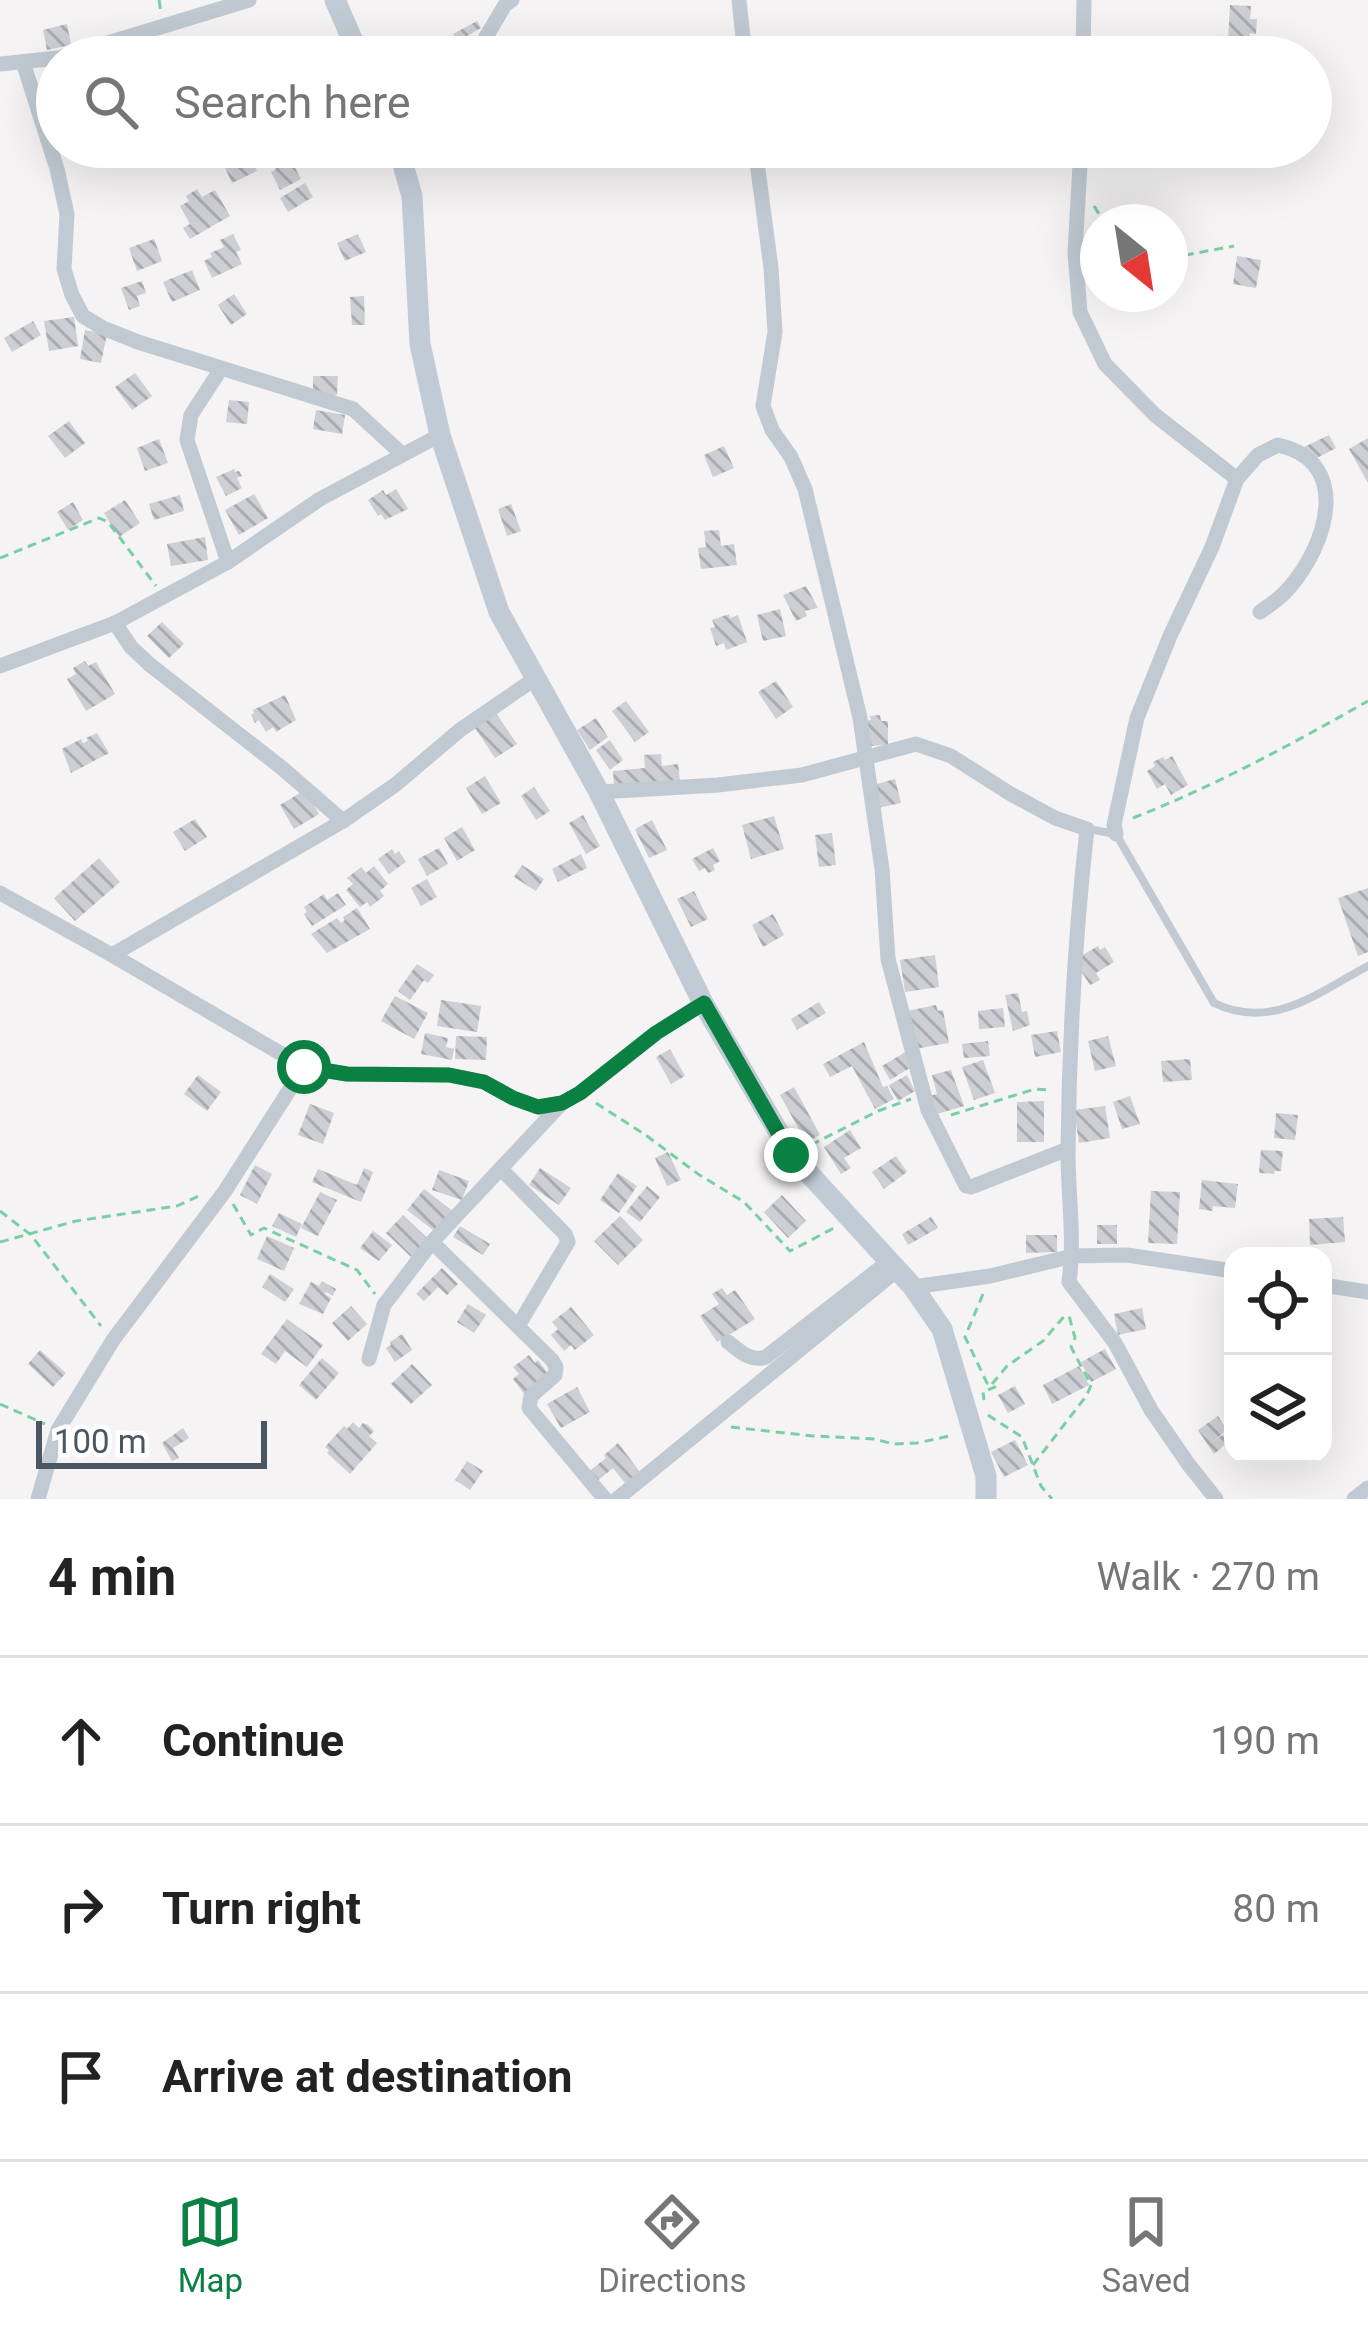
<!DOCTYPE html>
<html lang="en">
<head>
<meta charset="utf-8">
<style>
	body { margin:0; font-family:Roboto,sans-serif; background:#f6f6f6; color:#222 }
	.controls { position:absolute; right:36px; bottom:36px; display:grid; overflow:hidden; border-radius:24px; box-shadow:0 12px 48px #0002 }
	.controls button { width:108px; height:108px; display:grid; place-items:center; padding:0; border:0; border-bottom:3px solid #e0e0e0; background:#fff; color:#222; font:60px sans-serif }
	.compass { position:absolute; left:1080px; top:204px; width:108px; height:108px; border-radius:50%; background:#fff; box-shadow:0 12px 48px #0002; rotate:150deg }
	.scale { position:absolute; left:36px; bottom:30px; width:231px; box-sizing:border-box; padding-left:12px; border:6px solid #4a5661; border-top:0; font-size:33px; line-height:42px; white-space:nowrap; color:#4a5661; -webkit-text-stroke:9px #fff; paint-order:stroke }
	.stop { position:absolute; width:36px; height:36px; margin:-27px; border:9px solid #0b8043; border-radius:50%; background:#fff }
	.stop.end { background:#0b8043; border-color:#fff; box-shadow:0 3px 12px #0008 }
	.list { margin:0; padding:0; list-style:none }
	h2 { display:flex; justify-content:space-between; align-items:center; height:156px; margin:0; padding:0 48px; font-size:51px }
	h2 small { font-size:39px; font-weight:400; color:#767676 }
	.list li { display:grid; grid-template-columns:78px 1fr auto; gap:36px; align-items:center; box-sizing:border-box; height:168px; padding:0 48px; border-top:3px solid #e0e0e0 }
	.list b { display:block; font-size:45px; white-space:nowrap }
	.list em { font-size:39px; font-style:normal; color:#767676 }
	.icon { flex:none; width:66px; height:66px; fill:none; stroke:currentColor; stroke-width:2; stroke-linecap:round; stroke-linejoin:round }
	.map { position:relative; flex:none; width:1368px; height:1499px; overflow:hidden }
	.search { position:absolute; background:#fff; box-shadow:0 12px 48px #0002; left:36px; right:36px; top:36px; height:132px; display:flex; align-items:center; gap:30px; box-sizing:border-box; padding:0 42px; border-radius:66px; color:#767676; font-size:45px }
	.sheet { height:660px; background:#fff }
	nav { display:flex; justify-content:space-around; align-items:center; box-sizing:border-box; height:168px; border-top:3px solid #e0e0e0; background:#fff; font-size:33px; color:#767676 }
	nav a { display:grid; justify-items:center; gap:6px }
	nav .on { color:#0b8043 }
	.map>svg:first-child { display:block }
	.building { fill:url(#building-back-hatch) }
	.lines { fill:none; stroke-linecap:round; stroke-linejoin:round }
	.path { stroke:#7ad0a6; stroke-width:3; stroke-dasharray:9 6; stroke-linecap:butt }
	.lane { stroke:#c1cad2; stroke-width:8 }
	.street { stroke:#c1cad2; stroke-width:15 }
	.secondary { stroke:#c1cbd6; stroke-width:21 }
	.route { stroke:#0b8043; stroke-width:15 }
</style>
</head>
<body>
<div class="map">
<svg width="1368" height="1499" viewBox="0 0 1368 1499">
	<defs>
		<pattern id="building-back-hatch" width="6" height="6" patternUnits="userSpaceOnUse" patternTransform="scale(3)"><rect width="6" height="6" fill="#cdcfd5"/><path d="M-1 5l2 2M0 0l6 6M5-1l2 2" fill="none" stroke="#a8abb0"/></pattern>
	</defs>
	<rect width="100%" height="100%" fill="#f5f3f3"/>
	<!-- building -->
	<g class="building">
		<polygon points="1230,5 1251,6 1250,19 1257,19 1256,34 1250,33 1249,43 1228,42"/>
		<polygon points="477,21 481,28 462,39 472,55 457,57 455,54 462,50 453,34"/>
		<polygon points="67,24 71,45 47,50 43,30"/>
		<polygon points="248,151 257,171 232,183 223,163"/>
		<polygon points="283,157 286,164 292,162 301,179 280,190 271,172 276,169 273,163"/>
		<polygon points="305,183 313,197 288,212 280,198"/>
		<polygon points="197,189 202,197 215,190 230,216 190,239 183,228 190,224 180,206 189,201 186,196"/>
		<polygon points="233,234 241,250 236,252 242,264 212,278 204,261 212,257 210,253 224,247 220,240"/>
		<polygon points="358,234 366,252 345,261 337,243"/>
		<polygon points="154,239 162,261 137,271 129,248"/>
		<polygon points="1237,256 1261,260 1256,288 1233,284"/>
		<polygon points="192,270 200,290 172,302 163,282"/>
		<polygon points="142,281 146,293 137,296 140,306 129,310 121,288"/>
		<polygon points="234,294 247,314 231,325 218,305"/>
		<polygon points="364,296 365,325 352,325 350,297"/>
		<polygon points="74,317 78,346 49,351 44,321"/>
		<polygon points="33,321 41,335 12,352 4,338"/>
		<polygon points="85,330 107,334 101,363 80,359"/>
		<polygon points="135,373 152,396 132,410 115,387"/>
		<polygon points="313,376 338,376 337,395 313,395"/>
		<polygon points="229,400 249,402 247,424 226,422"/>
		<polygon points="316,410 345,415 342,434 313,429"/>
		<polygon points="69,421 85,443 65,458 48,436"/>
		<polygon points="1329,435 1336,448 1311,461 1304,447"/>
		<polygon points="1368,438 1368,483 1349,449"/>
		<polygon points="159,439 168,463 145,471 137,448"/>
		<polygon points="724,446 734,468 713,477 704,455"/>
		<polygon points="234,469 235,472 239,471 242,476 237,478 242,488 226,496 216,477"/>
		<polygon points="396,489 408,509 385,520 381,514 378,516 368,500 383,490 386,495"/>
		<polygon points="254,494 268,518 239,535 225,510"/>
		<polygon points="180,495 184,511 154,520 149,504"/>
		<polygon points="125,500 140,523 119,537 104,513"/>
		<polygon points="73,502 83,520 68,530 57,512"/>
		<polygon points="511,504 521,531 507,536 498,509"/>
		<polygon points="719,530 721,546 734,544 737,565 701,569 698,548 706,547 704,531"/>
		<polygon points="205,537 208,560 171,566 167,544"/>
		<polygon points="806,586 818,608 805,611 807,616 796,621 783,595"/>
		<polygon points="780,609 786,636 763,641 757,615"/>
		<polygon points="729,614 730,618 738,615 747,642 726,650 724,643 716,646 710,628 715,627 712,620"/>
		<polygon points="162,622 184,644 169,658 147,636"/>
		<polygon points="85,661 88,666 96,662 115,694 86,711 67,679 76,674 73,668"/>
		<polygon points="776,681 793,707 776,719 758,692"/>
		<polygon points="285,695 296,720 276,732 273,727 266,732 259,720 255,723 251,715 254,713 253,710"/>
		<polygon points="626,701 649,732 635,742 612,711"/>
		<polygon points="496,713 517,744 495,758 475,728"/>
		<polygon points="880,715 881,721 888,721 888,745 868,746 864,721 871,720 870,716"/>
		<polygon points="596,718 608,737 590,750 577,730"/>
		<polygon points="97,733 109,753 71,773 62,749 81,739 83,743 88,741 86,738"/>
		<polygon points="610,740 623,760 610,770 596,750"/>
		<polygon points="661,754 662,766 678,764 680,781 614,788 613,771 645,768 644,755"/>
		<polygon points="1172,756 1188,785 1171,795 1165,784 1157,789 1147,771 1155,766 1153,762 1163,757 1165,760"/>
		<polygon points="485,776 501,803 482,814 466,788"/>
		<polygon points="895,779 901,803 878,808 873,785"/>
		<polygon points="534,787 550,811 536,820 521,796"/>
		<polygon points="305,790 319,814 294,829 280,805"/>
		<polygon points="583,815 600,846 586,854 569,823"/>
		<polygon points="774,816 784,849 751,859 742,825"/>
		<polygon points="195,819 207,837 185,851 173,832"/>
		<polygon points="652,820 667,850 649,858 635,829"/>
		<polygon points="462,827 475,850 457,861 444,838"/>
		<polygon points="832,833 836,865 819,867 815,835"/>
		<polygon points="439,848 448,864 427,876 418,859"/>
		<polygon points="713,848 720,861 713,865 715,870 708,873 705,868 699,871 692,859"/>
		<polygon points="392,849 395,854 399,851 406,862 389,874 378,859"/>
		<polygon points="581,854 587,868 558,882 552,869"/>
		<polygon points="99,858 120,882 75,921 54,898"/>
		<polygon points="522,865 544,879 536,891 514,877"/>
		<polygon points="374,866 388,884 380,891 384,896 370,907 367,902 360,907 346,890 353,884 347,878 361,867 366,873"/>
		<polygon points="427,879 437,897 421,906 411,888"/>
		<polygon points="1368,888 1368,952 1358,956 1338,898"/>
		<polygon points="694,891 708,919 691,927 677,899"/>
		<polygon points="338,893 346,905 312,926 304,914 307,912 304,907 324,894 327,900"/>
		<polygon points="357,908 370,929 327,953 311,934 337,918 341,923 345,920 343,917"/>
		<polygon points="773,914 784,935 763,947 752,925"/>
		<polygon points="1098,946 1100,950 1105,947 1114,962 1096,973 1100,980 1090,985 1074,960"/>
		<polygon points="935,955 939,987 905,992 900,960"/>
		<polygon points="417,964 434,975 428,983 424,980 410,1000 398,991"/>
		<polygon points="1018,993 1022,1012 1027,1011 1030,1025 1013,1031 1005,995"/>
		<polygon points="395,996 428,1013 414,1039 381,1021"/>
		<polygon points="441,1000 481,1006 477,1032 437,1026"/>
		<polygon points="819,1002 826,1013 797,1030 791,1019"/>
		<polygon points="936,1005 938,1011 943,1010 949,1043 914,1049 907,1011"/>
		<polygon points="1003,1008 1005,1027 979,1029 978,1011"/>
		<polygon points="1057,1031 1061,1052 1035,1057 1031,1035"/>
		<polygon points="425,1033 448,1038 446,1047 454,1049 452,1060 421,1054"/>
		<polygon points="456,1036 487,1037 486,1060 455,1059"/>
		<polygon points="1108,1036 1116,1066 1095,1071 1088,1041"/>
		<polygon points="988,1041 990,1056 964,1058 962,1044"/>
		<polygon points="864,1042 883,1087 887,1086 894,1099 875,1109 852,1066 830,1077 823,1064"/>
		<polygon points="670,1049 685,1076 671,1084 656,1057"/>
		<polygon points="907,1051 915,1065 890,1080 882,1066"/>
		<polygon points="1190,1059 1192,1080 1163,1082 1161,1061"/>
		<polygon points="983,1060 995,1093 974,1100 962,1067"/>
		<polygon points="951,1070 964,1106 934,1115 929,1096 937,1094 932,1075"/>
		<polygon points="198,1075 221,1092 207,1111 184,1094"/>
		<polygon points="907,1075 915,1091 898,1101 889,1085"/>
		<polygon points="794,1087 820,1135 806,1142 780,1095"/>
		<polygon points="1130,1096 1140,1124 1122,1129 1113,1102"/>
		<polygon points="1044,1101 1044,1142 1017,1142 1017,1102"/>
		<polygon points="310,1104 334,1113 323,1144 298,1135"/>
		<polygon points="1105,1106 1110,1138 1079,1143 1074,1110"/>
		<polygon points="1276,1113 1298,1115 1295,1140 1274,1138"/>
		<polygon points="850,1130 861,1148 844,1158 851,1168 841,1174 824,1147"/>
		<polygon points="1261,1150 1283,1151 1281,1171 1275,1171 1274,1174 1259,1173"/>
		<polygon points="668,1152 681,1180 667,1186 655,1158"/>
		<polygon points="896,1156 907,1172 884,1189 872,1172"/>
		<polygon points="255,1165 272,1174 257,1204 240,1195"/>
		<polygon points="364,1168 373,1172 361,1202 312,1182 318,1169 357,1185"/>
		<polygon points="540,1168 571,1188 559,1205 529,1185"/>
		<polygon points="439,1170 469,1181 462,1200 432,1190"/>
		<polygon points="618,1173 637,1186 619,1213 600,1200"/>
		<polygon points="1202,1180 1238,1184 1235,1208 1213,1206 1212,1211 1199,1209"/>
		<polygon points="647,1186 660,1197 640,1222 626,1212"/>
		<polygon points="424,1189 454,1212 437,1233 407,1210"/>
		<polygon points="1151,1191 1180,1192 1177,1244 1148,1243"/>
		<polygon points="320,1192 337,1200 318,1236 301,1228"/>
		<polygon points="782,1195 806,1221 788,1238 764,1212"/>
		<polygon points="279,1213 302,1224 296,1237 272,1226"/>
		<polygon points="403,1215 428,1239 411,1257 386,1233"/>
		<polygon points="620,1216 643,1240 618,1265 594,1241"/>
		<polygon points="931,1217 938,1228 908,1245 902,1234"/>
		<polygon points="1343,1217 1345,1242 1310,1245 1309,1219"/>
		<rect x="1097" y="1225" width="20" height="19"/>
		<polygon points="460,1226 490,1244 483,1255 453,1237"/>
		<polygon points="373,1231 392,1245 379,1261 360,1248"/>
		<polygon points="1026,1235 1057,1235 1057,1252 1026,1253"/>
		<polygon points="267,1236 294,1248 284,1271 257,1259"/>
		<polygon points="442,1268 458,1284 447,1295 438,1287 424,1301 416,1294"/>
		<polygon points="270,1274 294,1289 285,1302 262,1287"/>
		<polygon points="322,1281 336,1289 333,1296 326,1292 325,1294 331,1298 323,1314 299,1304 311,1282 319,1286"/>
		<polygon points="722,1288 727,1295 735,1290 755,1319 717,1342 700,1316 719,1304 712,1294"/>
		<polygon points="468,1304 486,1315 474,1333 457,1322"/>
		<polygon points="351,1306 367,1324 348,1341 332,1323"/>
		<polygon points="571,1307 594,1335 575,1350 571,1345 564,1351 551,1335 558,1329 552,1322"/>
		<polygon points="1142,1308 1146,1329 1118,1335 1114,1314"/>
		<polygon points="287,1319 323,1345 307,1367 285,1351 276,1364 261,1354"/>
		<polygon points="402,1334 412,1350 395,1362 386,1348 391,1345 390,1342"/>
		<polygon points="1105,1349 1116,1369 1091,1382 1081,1362"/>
		<polygon points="40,1350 66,1373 53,1387 28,1364"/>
		<polygon points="529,1355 535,1363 538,1360 550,1376 525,1395 513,1379 519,1374 513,1367"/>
		<polygon points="322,1358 339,1373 316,1400 299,1385"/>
		<polygon points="412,1364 432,1385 411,1404 391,1384"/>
		<polygon points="1079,1366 1089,1385 1052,1404 1043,1385"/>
		<polygon points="1015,1386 1025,1404 1008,1413 998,1395"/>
		<polygon points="577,1387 590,1412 561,1428 547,1404"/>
		<polygon points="1218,1416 1227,1430 1212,1442 1229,1431 1233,1438 1214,1454 1198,1430"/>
		<polygon points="353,1422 359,1428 363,1423 368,1425 374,1431 369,1436 377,1443 350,1474 327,1453 329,1450 325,1447 344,1426 347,1429"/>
		<polygon points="183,1428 189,1438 173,1448 179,1458 172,1461 162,1443"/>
		<polygon points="1015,1440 1028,1465 1004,1477 991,1452"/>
		<polygon points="618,1443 640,1472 625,1483 613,1468 595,1483 587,1473 606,1458 604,1455"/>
		<polygon points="467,1461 483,1471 470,1490 455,1480"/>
	</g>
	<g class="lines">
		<!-- path -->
		<g class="path">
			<polyline points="159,0 161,13"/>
			<polyline points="1219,57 1225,36"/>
			<path d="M66,152C121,169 181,170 234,147"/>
			<path d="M774,164C855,156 937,154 1018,147"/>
			<polyline points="1094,206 1104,222"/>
			<polyline points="1170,258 1234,246"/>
			<polyline points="0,558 99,518 108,522 156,586"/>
			<path d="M1133,818C1215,786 1292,744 1368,701"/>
			<polyline points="596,1103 647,1136 698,1174 744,1202 790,1251 836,1227"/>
			<polyline points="951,1115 1035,1089 1051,1090"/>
			<polyline points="811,1145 878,1111 911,1099"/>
			<polyline points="233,1204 251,1235 264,1228 357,1270 375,1294"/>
			<polyline points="0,1211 31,1235 101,1326"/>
			<polyline points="0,1242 76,1221 177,1206 201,1195"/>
			<polyline points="983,1294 965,1337 987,1383 995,1387 983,1392 984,1400"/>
			<polyline points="992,1384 1007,1366 1043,1341 1067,1313"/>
			<polyline points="0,1404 45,1424"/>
			<polyline points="988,1415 1022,1437 1041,1486 1052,1499"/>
			<polyline points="731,1427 813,1436 875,1439 893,1444 917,1443 954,1435"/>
			<polyline points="1033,1465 1087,1395 1091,1385 1071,1347 1075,1338 1068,1312"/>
		</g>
		<!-- lane -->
		<path class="lane" d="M1088,829L1116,834L1214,1003C1272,1031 1317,993 1368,966"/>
		<!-- street -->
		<g class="street">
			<polyline points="739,0 745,57"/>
			<polyline points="62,57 249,0"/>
			<polyline points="474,57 505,5 512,0"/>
			<polyline points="1083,57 1084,0"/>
			<polyline points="23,62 57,169 67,214 64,269 72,295 83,316 103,328 138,342 353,409 402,454"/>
			<polyline points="0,64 57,58"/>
			<polyline points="755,147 771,268 775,332 763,406 772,430 791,457 805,489 860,718 882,869 888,959 928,1110 966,1186 971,1187 1068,1149"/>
			<polyline points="1081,147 1075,253 1080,312 1105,364 1155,415 1237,479"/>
			<polyline points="221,369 191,415 187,440 228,562"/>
			<polyline points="115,623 131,647 149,664 282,768 343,821"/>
			<polyline points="0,666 115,623 228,562 320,499 440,435"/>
			<path d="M599,792L718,785L802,775L916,744L951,756L1009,793L1055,818L1087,829C1075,936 1069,1044 1068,1152C1068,1195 1075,1239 1069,1282L1115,1343L1151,1410L1189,1465L1216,1499"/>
			<path d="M1116,834L1114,825L1137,718L1170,636L1212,547L1237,479L1258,455L1278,445C1353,462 1327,545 1289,588C1281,598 1270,605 1260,612"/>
			<polyline points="0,893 112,955 304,1067 347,1074 449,1075 484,1082 513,1098 538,1107 562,1103 580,1093 656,1033 703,1003"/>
			<polyline points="112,955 343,821 395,785 460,730 536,678"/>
			<polyline points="502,1170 565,1234 568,1242 518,1326"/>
			<polyline points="432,1242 552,1360 556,1367 555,1375 531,1396 529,1408 605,1499"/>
			<polyline points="1323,1285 1368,1292"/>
			<polyline points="913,1287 990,1276 1073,1256 1127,1255 1233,1271"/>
			<path d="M728,1342C740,1351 750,1362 766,1357L888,1262"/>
			<polyline points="369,1359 384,1305 432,1242 562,1103"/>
			<polyline points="38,1499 58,1430 113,1340 225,1191 304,1067"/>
			<polyline points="617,1499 896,1271"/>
			<polyline points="1354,1499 1368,1488"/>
		</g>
		<!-- secondary -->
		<g class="secondary">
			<polyline points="335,0 360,57"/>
			<polyline points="398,147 412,196 420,344 440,435 499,612 599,792 703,1003 792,1155 913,1287 942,1329 986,1476 986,1499"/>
		</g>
	</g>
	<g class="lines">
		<!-- route -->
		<polyline class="route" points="304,1067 347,1074 449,1075 484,1082 513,1098 538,1107 562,1103 580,1093 656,1033 704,1003 791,1155"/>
	</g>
</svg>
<div class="controls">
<button><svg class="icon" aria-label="locate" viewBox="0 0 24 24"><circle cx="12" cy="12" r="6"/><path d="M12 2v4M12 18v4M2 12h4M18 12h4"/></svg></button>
<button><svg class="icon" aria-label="layers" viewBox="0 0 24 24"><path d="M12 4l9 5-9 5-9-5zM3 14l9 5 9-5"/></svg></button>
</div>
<svg class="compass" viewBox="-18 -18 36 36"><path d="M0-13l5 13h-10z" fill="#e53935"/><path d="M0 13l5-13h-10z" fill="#767676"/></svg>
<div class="scale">100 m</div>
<div class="stop" style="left:304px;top:1067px"></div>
<div class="stop end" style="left:791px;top:1155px"></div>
<div class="search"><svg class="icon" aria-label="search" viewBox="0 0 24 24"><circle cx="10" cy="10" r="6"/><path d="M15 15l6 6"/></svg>Search here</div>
</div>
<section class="sheet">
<h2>4 min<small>Walk · 270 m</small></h2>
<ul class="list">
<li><svg class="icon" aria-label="ahead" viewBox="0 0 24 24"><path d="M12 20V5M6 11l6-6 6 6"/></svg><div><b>Continue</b></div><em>190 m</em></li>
<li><svg class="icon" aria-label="right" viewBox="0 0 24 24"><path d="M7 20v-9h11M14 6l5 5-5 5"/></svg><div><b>Turn right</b></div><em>80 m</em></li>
<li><svg class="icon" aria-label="arrive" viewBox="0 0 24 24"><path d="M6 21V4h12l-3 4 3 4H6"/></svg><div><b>Arrive at destination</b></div></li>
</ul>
</section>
<nav>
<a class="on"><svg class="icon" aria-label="map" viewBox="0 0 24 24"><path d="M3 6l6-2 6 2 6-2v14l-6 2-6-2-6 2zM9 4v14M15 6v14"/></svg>Map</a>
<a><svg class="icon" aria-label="directions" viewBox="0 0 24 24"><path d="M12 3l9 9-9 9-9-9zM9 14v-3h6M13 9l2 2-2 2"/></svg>Directions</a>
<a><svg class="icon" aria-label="saved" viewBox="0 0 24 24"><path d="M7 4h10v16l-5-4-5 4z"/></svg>Saved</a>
</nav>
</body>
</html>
